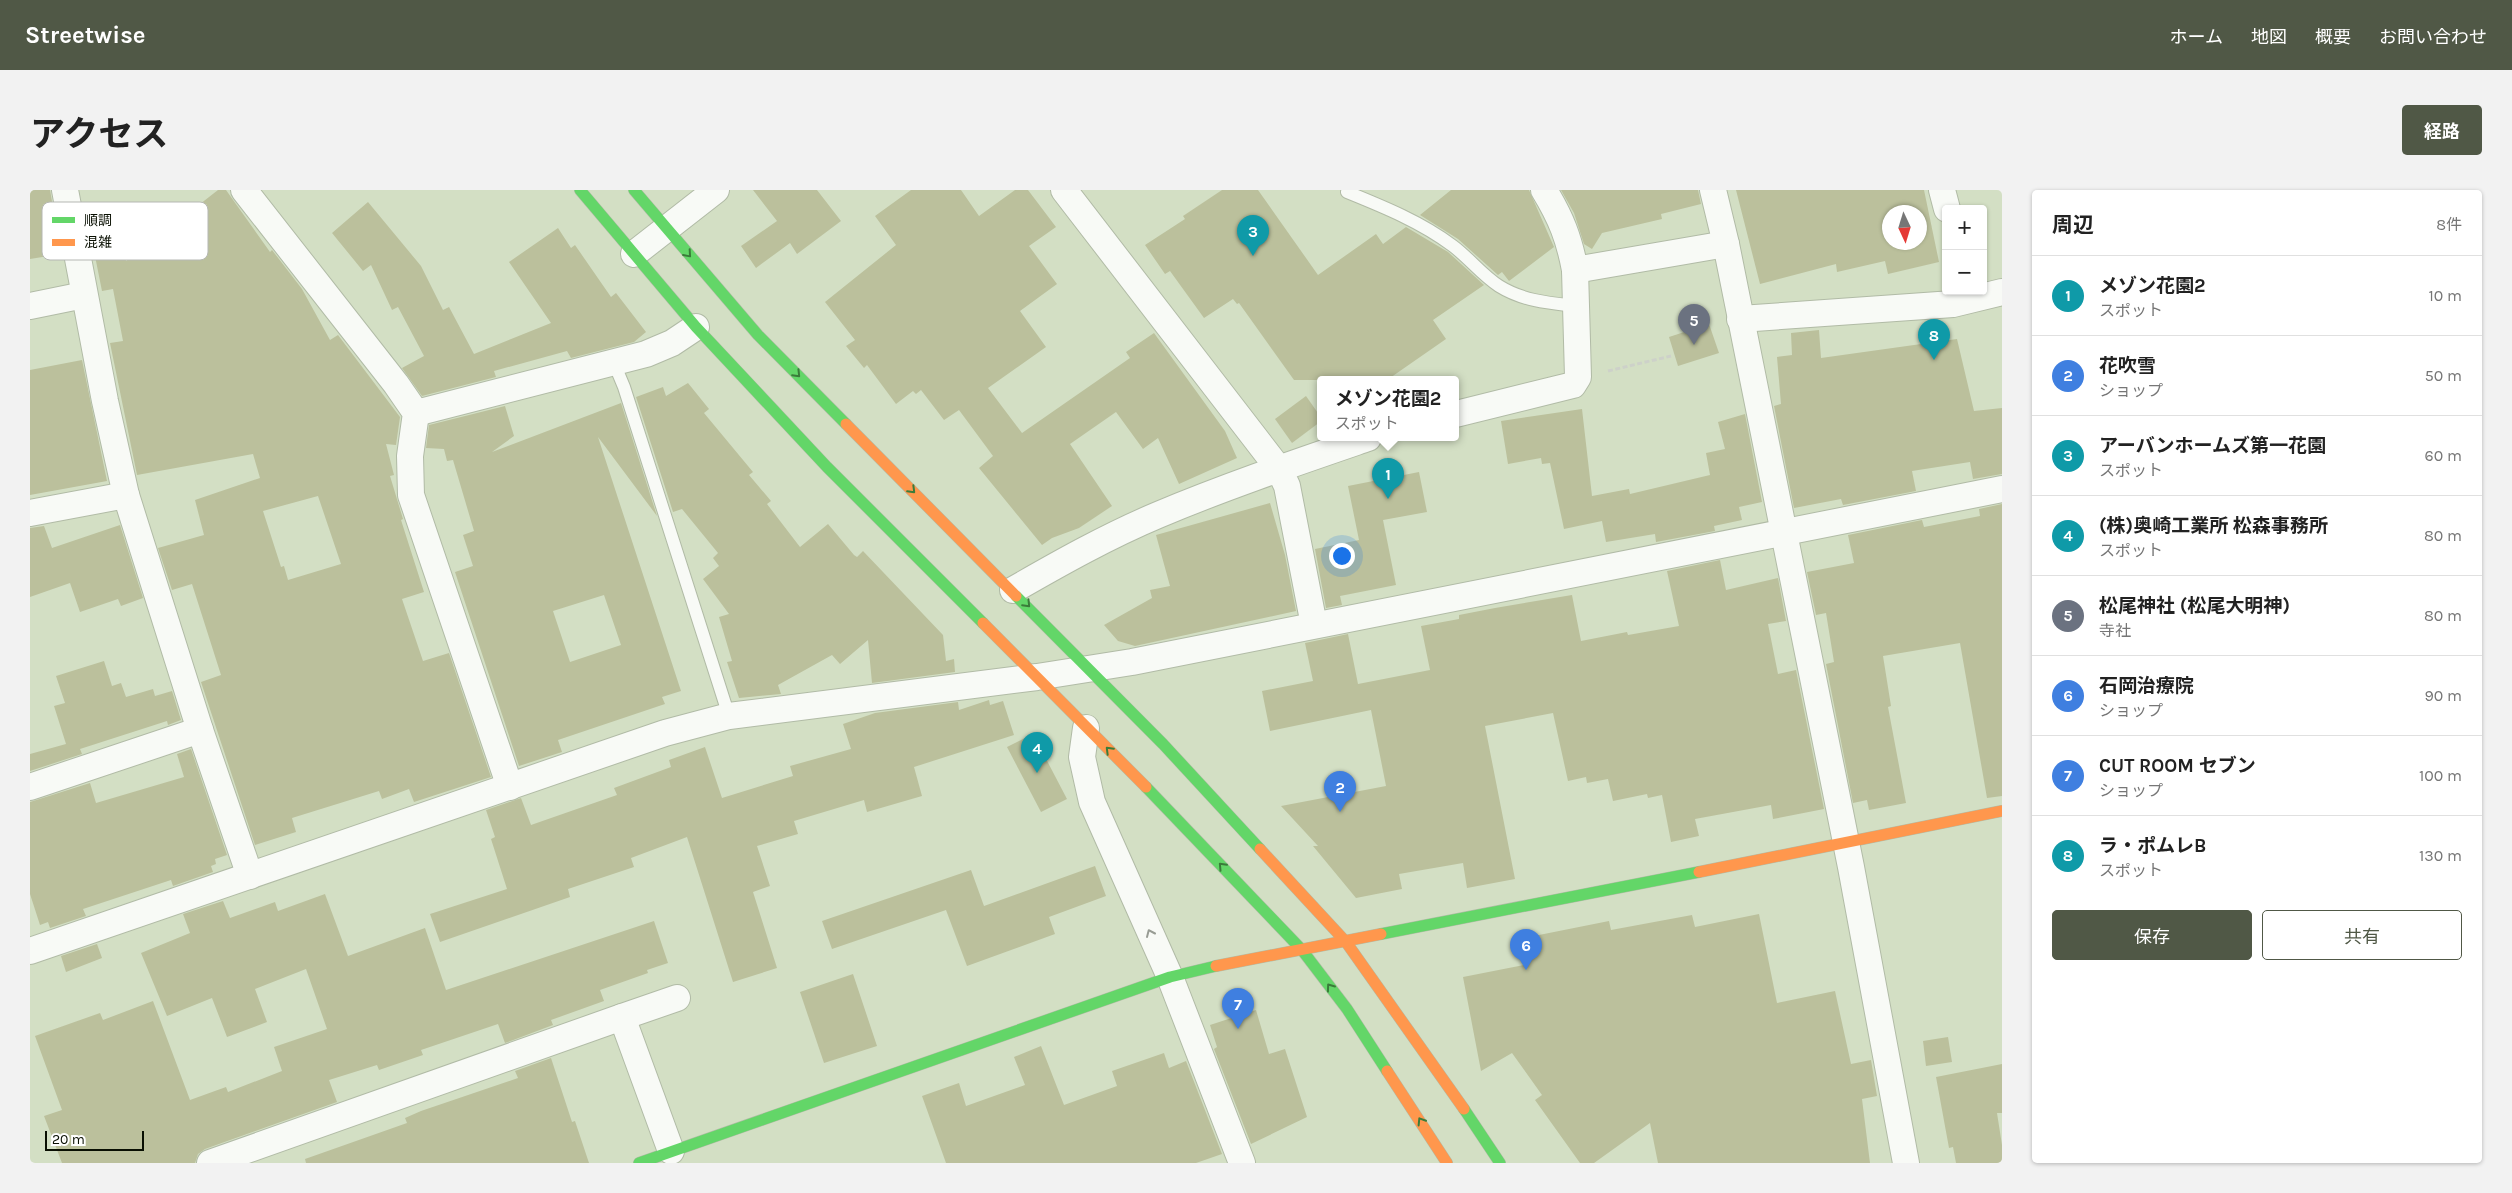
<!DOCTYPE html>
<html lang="ja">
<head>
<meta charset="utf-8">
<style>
	body { margin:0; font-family:Karla,"Noto Sans JP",sans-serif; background:#f2f2f2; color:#222 }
	.controls { position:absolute; right:15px; top:15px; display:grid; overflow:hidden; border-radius:5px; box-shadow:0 1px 4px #0004 }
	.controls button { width:45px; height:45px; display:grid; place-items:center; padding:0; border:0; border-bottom:1px solid #e0e0e0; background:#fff; color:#222; font:25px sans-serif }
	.compass { position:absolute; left:1852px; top:15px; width:45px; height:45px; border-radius:50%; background:#fff; box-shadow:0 1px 4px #0004; rotate:176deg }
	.scale { position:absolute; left:15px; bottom:12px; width:99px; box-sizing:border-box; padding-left:5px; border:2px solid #090f02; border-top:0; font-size:14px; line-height:18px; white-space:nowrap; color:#090f02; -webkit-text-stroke:4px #fff; paint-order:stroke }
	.you { position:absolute; left:1311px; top:365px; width:18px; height:18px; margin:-12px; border:4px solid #fff; border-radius:50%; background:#1a73e8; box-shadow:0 0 0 8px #1a73e833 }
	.badge { display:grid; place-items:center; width:32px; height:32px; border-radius:50%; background:#505846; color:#fff; font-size:16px; font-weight:700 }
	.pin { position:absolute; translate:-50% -41px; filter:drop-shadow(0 1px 2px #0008) }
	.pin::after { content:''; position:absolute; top:26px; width:18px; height:15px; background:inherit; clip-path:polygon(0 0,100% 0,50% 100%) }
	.popup { position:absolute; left:1287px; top:186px; width:142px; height:65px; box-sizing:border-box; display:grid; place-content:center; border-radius:5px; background:#fff; filter:drop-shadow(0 1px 4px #0005); font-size:16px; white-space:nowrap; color:#767676 }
	.popup b { font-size:19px; color:#222 }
	.popup::after { content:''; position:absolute; left:50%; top:100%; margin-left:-10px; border:10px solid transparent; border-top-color:#fff }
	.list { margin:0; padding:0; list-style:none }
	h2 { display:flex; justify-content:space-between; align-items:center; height:65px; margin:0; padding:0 20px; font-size:21px }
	h2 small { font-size:16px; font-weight:400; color:#767676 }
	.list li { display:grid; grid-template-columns:32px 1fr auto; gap:15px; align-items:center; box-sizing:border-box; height:80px; padding:0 20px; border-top:1px solid #e0e0e0 }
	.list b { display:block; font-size:19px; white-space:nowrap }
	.list p { margin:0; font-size:16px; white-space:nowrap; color:#767676 }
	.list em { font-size:16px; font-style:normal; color:#767676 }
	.actions { display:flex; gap:10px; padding:15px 20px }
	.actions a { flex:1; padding:11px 0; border:1px solid #505846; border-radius:5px; text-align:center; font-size:18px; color:#505846 }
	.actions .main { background:#505846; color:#fff }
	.map { position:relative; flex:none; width:1972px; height:973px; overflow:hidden; border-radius:5px }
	header { display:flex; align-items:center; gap:30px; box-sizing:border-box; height:70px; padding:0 25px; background:#505846; color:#fff }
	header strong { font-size:24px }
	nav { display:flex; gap:28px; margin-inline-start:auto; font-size:18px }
	.intro { display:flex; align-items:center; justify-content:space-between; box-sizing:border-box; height:120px; padding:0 30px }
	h1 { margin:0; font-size:35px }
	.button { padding:12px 22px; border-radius:5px; background:#505846; color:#fff; font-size:18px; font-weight:700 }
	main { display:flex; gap:30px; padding:0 30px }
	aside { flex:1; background:#fff; border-radius:5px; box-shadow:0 1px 4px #0004 }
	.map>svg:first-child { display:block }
	.building { fill:#bbc09c; fill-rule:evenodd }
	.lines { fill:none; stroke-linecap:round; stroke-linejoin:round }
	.lane-casing { stroke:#b1bba6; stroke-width:14 }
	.street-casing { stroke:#b1bba6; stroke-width:28 }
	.fast-casing { stroke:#b1bba6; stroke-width:12 }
	.slow-casing { stroke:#b1bba6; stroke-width:12 }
	.path { stroke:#cdd1c9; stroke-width:3; stroke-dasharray:5 2.5; stroke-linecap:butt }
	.lane { stroke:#f8faf6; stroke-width:12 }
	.street { stroke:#f8faf6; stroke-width:26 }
	.fast { stroke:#63d668; stroke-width:11 }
	.slow { stroke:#ff974d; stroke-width:11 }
	.oneway { stroke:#3a7c3a }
	.oneway2 { stroke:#989c94 }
	.key { fill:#fff; stroke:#b5b7b3; stroke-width:1 }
	.key-label { font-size:14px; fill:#090f02 }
</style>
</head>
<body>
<header>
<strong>Streetwise</strong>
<nav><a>ホーム</a><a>地図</a><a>概要</a><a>お問い合わせ</a></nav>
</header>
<div class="intro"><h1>アクセス</h1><a class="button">経路</a></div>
<main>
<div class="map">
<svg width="1972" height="973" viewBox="0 0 1972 973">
	<rect width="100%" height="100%" fill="#d3dfc4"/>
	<!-- building -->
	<g class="building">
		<polygon points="0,0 20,0 31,64 0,69"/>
		<path d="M188,0H196L240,62L242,60L272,99L300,150L308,145L370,227L366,255L356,254L364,285L360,286L373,329L371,330L394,402L372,409L393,471L419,463L461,587L384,612L379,599L352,609L349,601L262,628L266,642L225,655L171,492L191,485L162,394L142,400L128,358L174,345L165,310L230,288L223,264L107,285L80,153L93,151L83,99L72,101L61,46L91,41L96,71L114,58L160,49L147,32ZM288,306L311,374L258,390L254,376L251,377L233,321Z"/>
		<polygon points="723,0 787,0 811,31 767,64 760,53 726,78 711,56 747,31"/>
		<polygon points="881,0 931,0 949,26 985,0 998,0 1026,37 999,56 1027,94 990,121 1016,157 958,198 992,243 1100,168 1096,162 1124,143 1195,241 1207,268 1149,294 1128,248 1113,259 1086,222 1040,254 1082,316 1049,338 1022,348 1012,355 949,278 963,266 929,220 914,230 891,200 886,204 883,201 866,214 837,175 834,178 816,156 825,150 795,112 866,55 845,26"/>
		<polygon points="1192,0 1228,0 1288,85 1346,44 1353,54 1376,37 1418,62 1454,95 1403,130 1416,149 1357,190 1264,190 1209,113 1207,114 1203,109 1174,128 1140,81 1135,84 1115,55 1155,29 1153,26"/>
		<polygon points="1421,0 1499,0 1524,57 1479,91 1472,82 1468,85 1428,49 1390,25"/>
		<polygon points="1531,0 1668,0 1671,14 1631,24 1632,29 1572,43 1562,59 1554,54 1544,23"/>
		<path d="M1706,0H1894L1909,72L1858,84L1855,71L1807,82L1806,74L1730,94ZM1860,22H1890V52H1860Z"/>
		<polygon points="338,12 391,76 413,120 419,117 444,164 521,133 479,72 528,38 541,58 545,55 581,107 586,103 616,142 604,152 541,168 537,161 464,181 466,187 392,206 372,178 394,166 368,117 362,120 341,75 333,81 302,43"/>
		<polygon points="1679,134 1689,163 1648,176 1639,147"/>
		<polygon points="1789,140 1791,168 1927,149 1944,221 1972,218 1972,284 1943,289 1940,272 1882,281 1886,301 1813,315 1811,309 1764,318 1744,216 1751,214 1747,167 1762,165 1761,143"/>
		<polygon points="52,170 77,291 0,305 0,180"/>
		<polygon points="658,193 679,219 674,223 723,282 719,285 741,311 737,314 770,357 798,334 824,365 827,367 833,361 913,445 916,471 924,469 925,482 842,493 838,450 810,474 802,465 748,495 751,504 709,508 697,472 702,471 689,427 699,424 673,389 689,376 683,368 688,363 652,319 643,322 606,207 633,197 636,206"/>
		<polygon points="1276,206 1290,226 1290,232 1262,253 1245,229"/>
		<path d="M591,213L627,326L568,247L651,501L632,507L635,514L528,550L532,562L489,576L425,382L443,376L433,345L444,341L423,270L417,271L414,259L396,258L399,235L475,216L484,246L462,262ZM574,405L591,455L540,472L523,421Z"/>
		<polygon points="1552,219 1562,306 1599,299 1600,304 1680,285 1676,263 1695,259 1688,232 1715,224 1732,312 1709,317 1712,330 1684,336 1685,341 1626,352 1625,344 1576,352 1572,331 1534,339 1520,273 1512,274 1511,268 1478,274 1471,231"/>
		<polygon points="1389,282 1397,322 1353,330 1366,395 1310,406 1312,415 1296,418 1285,359 1329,350 1318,296"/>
		<polygon points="1240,313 1255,365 1266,421 1105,456 1088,451 1074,435 1122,408 1120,400 1140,396 1126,345"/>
		<polygon points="1972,314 1972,606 1957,608 1930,453 1853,466 1861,516 1858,517 1876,613 1839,620 1837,610 1823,613 1796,474 1804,472 1796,423 1786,425 1777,382 1824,373 1818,345 1892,330 1894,337 1950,326 1949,319"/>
		<polygon points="90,335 113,408 91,416 88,409 50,422 40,393 0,407 0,338 14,336 22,358"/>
		<polygon points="1690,370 1696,400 1748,388 1756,431 1738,434 1748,484 1766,480 1794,619 1743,629 1741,615 1665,629 1669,646 1641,652 1632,605 1618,608 1617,604 1583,611 1578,589 1557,593 1556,587 1538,591 1523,523 1455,536 1485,689 1437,698 1433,673 1369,684 1372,699 1326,708 1283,656 1288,656 1251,616 1356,596 1341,520 1240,541 1232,501 1283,491 1275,453 1318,444 1328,494 1400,480 1391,436 1429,429 1429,425 1465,418 1542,405 1551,451 1597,442 1598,445 1649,436 1637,381"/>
		<polygon points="74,471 82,496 91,493 96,507 123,499 125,506 142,501 151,530 138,535 137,531 50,559 52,564 0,581 0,564 36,554 24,516 35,513 26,486"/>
		<polygon points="959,510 960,515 973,511 984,545 884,577 892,606 837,622 834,610 764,631 768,644 727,656 740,696 723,702 747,778 703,792 657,647 601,668 604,677 538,699 540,707 410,752 400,724 477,699 461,649 465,647 456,620 491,608 501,635 587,605 584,598 641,577 639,570 675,557 692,608 763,586 760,576 821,559 813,534 845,523 928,512 929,520"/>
		<polygon points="1003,544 1037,609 1011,622 977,557"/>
		<polygon points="161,559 197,665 185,669 186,674 181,676 183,682 143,696 141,690 53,719 56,726 20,738 18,732 10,735 0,704 0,612 60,593 66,613 154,587 147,564"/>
		<polygon points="1065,676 1076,706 1019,727 1025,744 937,776 916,720 802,759 792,731 941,680 954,716"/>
		<polygon points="295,704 318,766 395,738 416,800 624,731 638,773 617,780 618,783 570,800 574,811 521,830 523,835 475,853 468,834 391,860 393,865 349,880 347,875 299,890 307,912 175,959 168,964 165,973 32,973 14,926 32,920 5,846 70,823 73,830 123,811 160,910 196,897 198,902 252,881 244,857 297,839 276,779 225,799 237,832 197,847 182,808 137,826 111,763 160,743 153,724 193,711 200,728 245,712 248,721"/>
		<polygon points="1729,724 1747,813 1805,801 1821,874 1841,870 1847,906 1832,909 1840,973 1628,973 1620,933 1564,973 1550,973 1505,910 1512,905 1482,863 1451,881 1433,787 1494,775 1489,749 1579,731 1581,740 1662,725 1665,737"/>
		<polygon points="67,754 72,768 36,782 31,766"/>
		<polygon points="823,784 847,856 794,873 770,802"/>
		<polygon points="1226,820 1239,864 1255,859 1277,927 1221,954 1184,859 1187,857 1180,835"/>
		<polygon points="1918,847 1922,872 1896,876 1893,851"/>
		<polygon points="1011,856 1034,915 1087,896 1082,881 1134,863 1139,878 1156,871 1192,964 1166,973 916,973 892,906 929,893 936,916 995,895 984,867"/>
		<polygon points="521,868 542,932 545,931 559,973 276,973 275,969 377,933 375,928 391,921 488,888 485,881"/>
		<polygon points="1972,874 1972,923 1967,923 1972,955 1972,973 1926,973 1923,957 1919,958 1906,887"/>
	</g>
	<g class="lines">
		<!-- lane casing -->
		<g class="lane-casing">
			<g id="lane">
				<path d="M1317,2C1354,17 1391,32 1423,56C1439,68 1452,85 1469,96C1493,111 1519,113 1546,116"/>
				<polyline points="584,173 594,197 699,526"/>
			</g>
		</g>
		<!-- street casing -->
		<g class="street-casing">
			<g id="street">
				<polyline points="35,0 75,211 96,305 170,540 220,686"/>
				<polyline points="214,0 366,194 386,223 380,266 381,305 480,597"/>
				<polyline points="1034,0 1249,279 1257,296 1284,435"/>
				<path d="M1514,0C1531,28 1539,48 1545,80L1696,54"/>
				<polyline points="1683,0 1696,54 1821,677 1876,973"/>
				<polyline points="1912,0 1917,19"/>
				<polyline points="604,64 686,0"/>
				<polyline points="0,116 54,105"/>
				<polyline points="1710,129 1923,114 1972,102"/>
				<polyline points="386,223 616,164 642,153 666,137"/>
				<polyline points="1426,224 1543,195 1548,187 1545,80"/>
				<polyline points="0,323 96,305"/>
				<path d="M983,400C1030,373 1078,346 1128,325C1197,296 1268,272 1338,248"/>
				<polyline points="1056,538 1052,567 1062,612 1140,787 1212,973"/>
				<polyline points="0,597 170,540"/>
				<polyline points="0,761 635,543 699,526 1007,487 1102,472 1972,299"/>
				<polyline points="592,827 647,808"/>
				<polyline points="180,973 592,827 641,961"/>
			</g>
		</g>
		<!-- fast casing -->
		<g class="fast-casing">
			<g id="fast">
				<polyline points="550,0 666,137 797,277 953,433"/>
				<polyline points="604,0 728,145 816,234"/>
				<polyline points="986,406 1133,554 1230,659"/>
				<polyline points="1116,597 1272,760 1317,819 1357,881"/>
				<polyline points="1351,744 1669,682"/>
				<polyline points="1434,919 1470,973"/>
				<polyline points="609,973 1140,787 1186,776"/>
			</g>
		</g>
		<!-- slow casing -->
		<g class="slow-casing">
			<g id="slow">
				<polyline points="816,234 986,406"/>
				<polyline points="953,433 1116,597"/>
				<polyline points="1230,659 1316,752 1434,919"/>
				<polyline points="1669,682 1972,621"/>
				<polyline points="1186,776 1351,744"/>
				<polyline points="1357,881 1417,973"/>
			</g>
		</g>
		<!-- path -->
		<polyline class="path" points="1578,181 1641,166"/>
		<!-- lane -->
		<use href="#lane" class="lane"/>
		<!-- street -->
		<use href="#street" class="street"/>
		<!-- fast -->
		<use href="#fast" class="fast"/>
		<!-- slow -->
		<use href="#slow" class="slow"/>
	</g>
	<!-- one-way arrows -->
	<defs><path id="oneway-chevron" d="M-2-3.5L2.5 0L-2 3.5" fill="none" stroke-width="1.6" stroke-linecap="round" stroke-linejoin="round" transform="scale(1.25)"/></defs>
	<g class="oneway">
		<use href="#oneway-chevron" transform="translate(658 64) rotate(49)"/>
		<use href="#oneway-chevron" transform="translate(767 184) rotate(46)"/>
		<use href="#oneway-chevron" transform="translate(882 300) rotate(45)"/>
		<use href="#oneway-chevron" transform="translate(997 414) rotate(46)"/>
		<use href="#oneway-chevron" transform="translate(1079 560) rotate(-135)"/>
		<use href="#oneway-chevron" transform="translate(1192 676) rotate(-133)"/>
		<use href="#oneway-chevron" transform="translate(1300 797) rotate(-126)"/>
		<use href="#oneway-chevron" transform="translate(1391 931) rotate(-122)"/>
	</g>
	<use class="oneway2" href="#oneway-chevron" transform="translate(1120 743) rotate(-114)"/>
	<!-- legend -->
	<rect x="12" y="12" width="166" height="58" rx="8" class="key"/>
	<rect x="22" y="27" width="23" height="6" fill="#63d668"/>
	<rect x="22" y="49" width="23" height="7" fill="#ff974d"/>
	<g class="key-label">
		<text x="54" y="35">順調</text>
		<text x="54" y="57">混雑</text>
	</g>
</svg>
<div class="controls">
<button>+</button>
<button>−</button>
</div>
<svg class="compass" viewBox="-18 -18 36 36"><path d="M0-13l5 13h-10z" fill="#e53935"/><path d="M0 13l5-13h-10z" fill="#767676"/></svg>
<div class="scale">20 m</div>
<div class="you"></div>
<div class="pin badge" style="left:1358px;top:309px;background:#0f9aa8">1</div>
<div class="popup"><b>メゾン花園2</b>スポット</div>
<div class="pin badge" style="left:1310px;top:622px;background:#3f7fe0">2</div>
<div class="pin badge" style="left:1223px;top:66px;background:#0f9aa8">3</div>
<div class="pin badge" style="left:1007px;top:583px;background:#0f9aa8">4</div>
<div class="pin badge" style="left:1664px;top:155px;background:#6b7280">5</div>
<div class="pin badge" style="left:1496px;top:780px;background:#3f7fe0">6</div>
<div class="pin badge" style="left:1208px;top:839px;background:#3f7fe0">7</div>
<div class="pin badge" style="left:1904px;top:170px;background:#0f9aa8">8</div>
</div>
<aside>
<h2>周辺<small>8件</small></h2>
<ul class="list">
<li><span class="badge" style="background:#0f9aa8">1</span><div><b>メゾン花園2</b><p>スポット</p></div><em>10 m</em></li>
<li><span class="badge" style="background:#3f7fe0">2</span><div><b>花吹雪</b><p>ショップ</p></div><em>50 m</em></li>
<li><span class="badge" style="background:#0f9aa8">3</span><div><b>アーバンホームズ第一花園</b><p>スポット</p></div><em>60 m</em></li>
<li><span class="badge" style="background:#0f9aa8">4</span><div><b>(株)奥崎工業所 松森事務所</b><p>スポット</p></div><em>80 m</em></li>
<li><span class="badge" style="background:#6b7280">5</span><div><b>松尾神社 (松尾大明神)</b><p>寺社</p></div><em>80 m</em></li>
<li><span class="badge" style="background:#3f7fe0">6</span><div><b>石岡治療院</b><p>ショップ</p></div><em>90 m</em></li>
<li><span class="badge" style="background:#3f7fe0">7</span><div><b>CUT ROOM セブン</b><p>ショップ</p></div><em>100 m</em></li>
<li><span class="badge" style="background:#0f9aa8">8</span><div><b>ラ・ポムレB</b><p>スポット</p></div><em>130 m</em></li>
</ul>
<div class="actions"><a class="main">保存</a><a>共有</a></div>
</aside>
</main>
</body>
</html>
